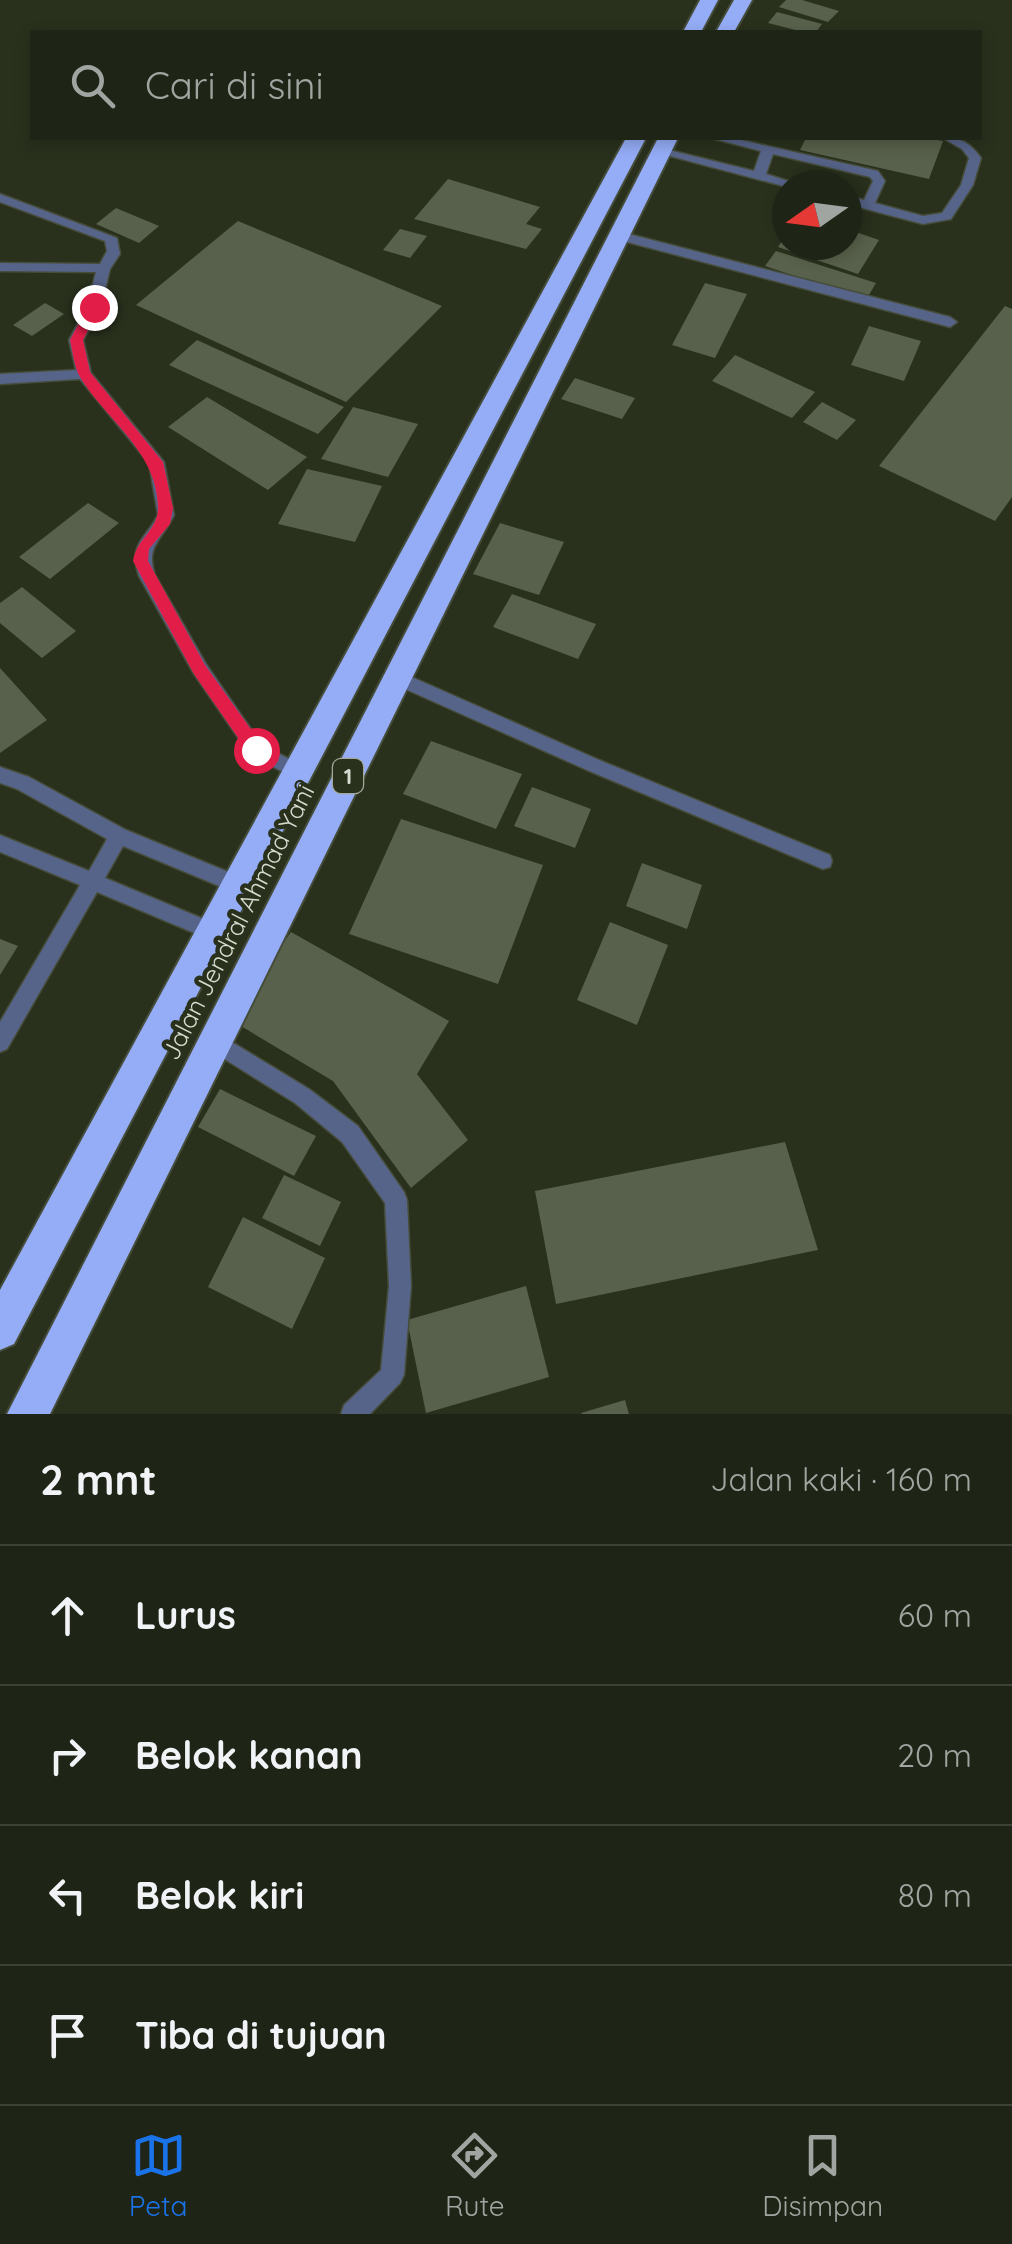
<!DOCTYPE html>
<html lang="id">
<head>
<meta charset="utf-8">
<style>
	body { margin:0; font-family:Quicksand,sans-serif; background:#272d1f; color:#f1f3f6 }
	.compass { position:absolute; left:772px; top:170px; width:90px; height:90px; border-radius:50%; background:#1f2516; box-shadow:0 5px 15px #0003; rotate:256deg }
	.stop { position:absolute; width:30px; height:30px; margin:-22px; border:8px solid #e11d48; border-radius:50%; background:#fff }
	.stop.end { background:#e11d48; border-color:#fff; box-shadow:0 2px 10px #0008 }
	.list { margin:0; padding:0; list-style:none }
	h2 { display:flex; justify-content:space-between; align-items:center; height:130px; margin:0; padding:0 40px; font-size:42px }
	h2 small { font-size:32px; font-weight:400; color:#a1a5a1 }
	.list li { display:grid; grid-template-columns:65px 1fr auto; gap:30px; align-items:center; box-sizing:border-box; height:140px; padding:0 40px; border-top:2px solid #3c4235 }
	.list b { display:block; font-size:38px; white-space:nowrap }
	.list em { font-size:32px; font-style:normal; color:#a1a5a1 }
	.icon { flex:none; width:55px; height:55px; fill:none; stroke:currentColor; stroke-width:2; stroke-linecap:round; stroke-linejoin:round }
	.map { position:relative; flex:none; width:1012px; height:1414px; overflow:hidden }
	.search { position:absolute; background:#1f2516; box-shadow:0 5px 15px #0003; left:30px; right:30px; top:30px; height:110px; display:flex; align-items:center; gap:25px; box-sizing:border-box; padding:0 35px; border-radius:0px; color:#a1a5a1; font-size:38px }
	.sheet { height:690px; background:#1f2516 }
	nav { display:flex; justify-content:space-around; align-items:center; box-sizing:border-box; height:140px; border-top:2px solid #3c4235; background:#1f2516; font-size:28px; color:#a1a5a1 }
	nav a { display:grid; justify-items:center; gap:5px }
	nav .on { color:#1a73e8 }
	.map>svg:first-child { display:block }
	.building { fill:#58614b }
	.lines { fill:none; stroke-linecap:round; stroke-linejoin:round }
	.lane-casing { stroke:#454c39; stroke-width:3 }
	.highway-casing { stroke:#454c39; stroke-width:4 }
	.lane { fill:#576489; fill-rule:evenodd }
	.highway { fill:#95adf7; fill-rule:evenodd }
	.route { fill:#e11d48 }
	.labels { text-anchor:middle; stroke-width:9; stroke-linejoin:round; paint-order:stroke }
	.shield { fill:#29311d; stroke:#a2a99a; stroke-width:2.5 }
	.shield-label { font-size:22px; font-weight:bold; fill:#d6dccf }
	.street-label { font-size:25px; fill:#d6dccf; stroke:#29311d }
</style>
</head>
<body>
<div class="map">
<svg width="1012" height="1414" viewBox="0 0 1012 1414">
	<rect width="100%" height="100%" fill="#29311d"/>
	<!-- building -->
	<g class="building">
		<polygon points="786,0 802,0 839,11 828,22 779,7"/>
		<polygon points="777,12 822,24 816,32 803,32 768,23"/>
		<polygon points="806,138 926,138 943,141 929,179 800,150"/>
		<polygon points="448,179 540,207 526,224 542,229 526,249 414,219"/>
		<polygon points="116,208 159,226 139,243 96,224"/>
		<polygon points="238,221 442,306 346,402 136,305"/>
		<polygon points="400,229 427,236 410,258 383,250"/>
		<polygon points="847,229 879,240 858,274 778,247 787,234 787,245 847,245"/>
		<polygon points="776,251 876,283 866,300 765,266"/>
		<polygon points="705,283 747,294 715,358 672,345"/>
		<polygon points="45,303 64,314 32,336 13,325"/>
		<polygon points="1005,306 1012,309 1012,497 995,521 879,466"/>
		<polygon points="869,326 921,341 904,381 851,365"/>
		<polygon points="197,340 344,407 318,434 169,365"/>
		<polygon points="735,355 815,392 792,418 712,381"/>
		<polygon points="575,378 635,398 622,419 561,399"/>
		<polygon points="207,397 307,457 268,490 168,427"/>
		<polygon points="822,402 856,420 837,440 803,422"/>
		<polygon points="353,407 418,424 388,477 321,459"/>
		<polygon points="307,469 382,486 355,542 278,524"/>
		<polygon points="88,503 119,523 50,579 19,557"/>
		<polygon points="500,523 564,542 539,595 473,574"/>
		<polygon points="22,587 76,631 42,658 0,623 0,603"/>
		<polygon points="512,594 596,624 578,659 493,627"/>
		<polygon points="0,668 47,720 0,753"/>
		<polygon points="431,741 522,774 496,829 403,794"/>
		<polygon points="532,787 591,809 575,848 514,826"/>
		<polygon points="401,819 543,865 498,984 349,934"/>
		<polygon points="642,863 702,885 687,929 626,906"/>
		<polygon points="610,922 668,945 637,1025 577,1000"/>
		<polygon points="291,932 449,1021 417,1074 468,1140 411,1188 333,1081 229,1019"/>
		<polygon points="0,939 18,946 0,975"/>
		<polygon points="220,1089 316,1136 294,1176 198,1127"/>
		<polygon points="785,1142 818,1250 556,1304 535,1191"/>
		<polygon points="284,1175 341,1202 320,1246 262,1218"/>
		<polygon points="243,1217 325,1258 292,1329 208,1287"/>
		<polygon points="526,1286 549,1377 426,1413 407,1320"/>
		<polygon points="625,1400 629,1414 582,1414 581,1413"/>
	</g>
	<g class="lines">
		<!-- lane casing -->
		<g class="lane-casing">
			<g id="lane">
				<path d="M711,138H732L878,171L885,181L875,203L923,216L942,213L961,185L969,158L962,149L943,138C962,138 970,143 981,158L973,185L951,219L923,224L847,204V196L864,200L873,181L870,177L773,154L766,174L801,185L787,187L655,152L661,148L754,171L761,151Z"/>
				<path d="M0,194L117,238L120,254L110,269L101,307L83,340L91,373L164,462L174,515C162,540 145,546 155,575L206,664L262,745L303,766L306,771L303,776L297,779L291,776L250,755L194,674L139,576C128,544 145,540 158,515L149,463L80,379L0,384V374L76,370L69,340L87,307L96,272L0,271V263L100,264L107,251L105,241L0,202Z"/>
				<polygon points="617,231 950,317 957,322 950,327 612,238 610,235"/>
				<polygon points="398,671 599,760 830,855 832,861 830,867 823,869 587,770 392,683 389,678 392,673"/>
				<polygon points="0,767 29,777 126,830 243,878 246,884 243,890 236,893 123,846 105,878 218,925 221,931 218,937 211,940 97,892 7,1049 0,1052 0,1022 80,885 0,852 0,835 89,871 107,839 17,789 0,783"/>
				<polygon points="214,1031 309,1089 358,1126 404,1192 407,1200 411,1286 404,1375 400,1383 370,1414 341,1414 344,1405 381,1370 389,1286 385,1203 342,1142 295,1103 207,1048 204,1041 207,1034"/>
			</g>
		</g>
		<!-- highway casing -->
		<g class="highway-casing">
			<g id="highway">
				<polygon points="700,0 718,0 701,32 683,32"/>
				<polygon points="734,0 752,0 734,32 716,32"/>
				<polygon points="626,138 646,138 14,1344 0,1350 0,1290"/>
				<polygon points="658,138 678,138 50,1414 7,1414"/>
			</g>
		</g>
		<!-- lane -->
		<use href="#lane" class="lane"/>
		<!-- highway -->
		<use href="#highway" class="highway"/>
	</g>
	<!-- route -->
	<path class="route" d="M89,304L100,307L83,340L90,372L163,462L173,508L170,524L149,549L148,561L205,665L262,745V755H250L194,674L133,561C136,539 159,529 158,507C157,451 107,421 80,377C74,367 73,352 70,340Z"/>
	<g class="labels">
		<!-- shield labels -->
		<rect class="shield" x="333" y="759" width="30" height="34" rx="8"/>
		<g class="shield-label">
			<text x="348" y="784">1</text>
		</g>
		<!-- street labels -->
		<g class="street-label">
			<text transform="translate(238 922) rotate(-63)" y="9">Jalan Jendral Ahmad Yani</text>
		</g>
	</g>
</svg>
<svg class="compass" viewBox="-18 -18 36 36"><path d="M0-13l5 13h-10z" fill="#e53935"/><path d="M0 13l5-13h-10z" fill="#a1a5a1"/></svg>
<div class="stop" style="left:256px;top:750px"></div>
<div class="stop end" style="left:94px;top:307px"></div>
<div class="search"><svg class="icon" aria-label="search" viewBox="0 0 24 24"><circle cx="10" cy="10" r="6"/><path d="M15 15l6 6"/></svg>Cari di sini</div>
</div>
<section class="sheet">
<h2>2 mnt<small>Jalan kaki · 160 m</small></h2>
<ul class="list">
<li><svg class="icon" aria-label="ahead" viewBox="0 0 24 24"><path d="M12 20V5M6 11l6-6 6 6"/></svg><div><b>Lurus</b></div><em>60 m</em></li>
<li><svg class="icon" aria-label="right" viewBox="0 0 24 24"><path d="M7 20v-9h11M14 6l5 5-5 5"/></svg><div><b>Belok kanan</b></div><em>20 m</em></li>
<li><svg class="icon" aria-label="left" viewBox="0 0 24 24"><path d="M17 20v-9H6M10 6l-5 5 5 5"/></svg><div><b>Belok kiri</b></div><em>80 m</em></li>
<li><svg class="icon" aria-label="arrive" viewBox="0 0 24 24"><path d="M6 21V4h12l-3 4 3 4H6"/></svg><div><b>Tiba di tujuan</b></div></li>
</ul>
</section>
<nav>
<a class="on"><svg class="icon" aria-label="map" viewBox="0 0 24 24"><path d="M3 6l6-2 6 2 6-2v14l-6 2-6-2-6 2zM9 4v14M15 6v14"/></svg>Peta</a>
<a><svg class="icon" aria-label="directions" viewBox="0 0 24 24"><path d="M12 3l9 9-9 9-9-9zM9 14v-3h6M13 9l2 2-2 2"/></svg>Rute</a>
<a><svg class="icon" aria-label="saved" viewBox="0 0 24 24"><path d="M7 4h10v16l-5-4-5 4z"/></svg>Disimpan</a>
</nav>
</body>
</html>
